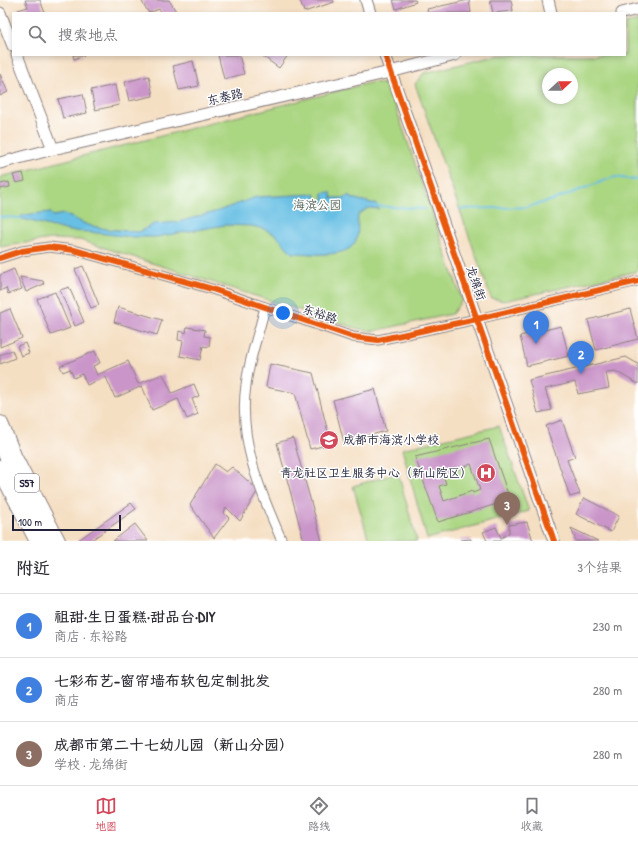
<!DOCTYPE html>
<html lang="zh">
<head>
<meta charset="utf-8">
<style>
	body { margin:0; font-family:"Patrick Hand","LXGW WenKai TC",sans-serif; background:#f2f2f3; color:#2b2b33 }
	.compass { position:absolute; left:542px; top:68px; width:36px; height:36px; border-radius:50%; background:#fff; box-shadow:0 2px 6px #0003; rotate:68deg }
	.scale { position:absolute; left:12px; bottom:10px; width:109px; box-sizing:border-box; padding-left:4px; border:2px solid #22223b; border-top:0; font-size:11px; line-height:14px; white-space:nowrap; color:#22223b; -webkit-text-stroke:3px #fff; paint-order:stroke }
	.you { position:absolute; left:283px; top:313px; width:14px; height:14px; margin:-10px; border:3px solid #fff; border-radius:50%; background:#1a73e8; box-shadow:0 0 0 6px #1a73e833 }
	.badge { display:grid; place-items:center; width:26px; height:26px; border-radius:50%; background:#d1495b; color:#fff; font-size:13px; font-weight:700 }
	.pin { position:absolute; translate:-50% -33px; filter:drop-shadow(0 1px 2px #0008) }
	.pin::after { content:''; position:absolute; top:21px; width:14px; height:12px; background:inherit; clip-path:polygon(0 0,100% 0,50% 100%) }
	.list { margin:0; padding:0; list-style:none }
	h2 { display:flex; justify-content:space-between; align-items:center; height:52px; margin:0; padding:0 16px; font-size:17px }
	h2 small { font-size:13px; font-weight:400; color:#7c7c81 }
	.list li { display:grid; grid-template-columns:26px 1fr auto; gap:12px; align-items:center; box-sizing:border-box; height:64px; padding:0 16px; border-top:1px solid #e1e1e2 }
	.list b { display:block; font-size:15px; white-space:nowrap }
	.list p { margin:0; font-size:13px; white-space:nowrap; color:#7c7c81 }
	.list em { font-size:13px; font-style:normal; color:#7c7c81 }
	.icon { flex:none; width:22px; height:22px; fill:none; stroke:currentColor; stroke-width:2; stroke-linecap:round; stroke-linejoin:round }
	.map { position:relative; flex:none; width:638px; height:541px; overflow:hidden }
	.search { position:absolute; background:#fff; box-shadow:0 2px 6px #0003; left:12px; right:12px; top:12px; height:44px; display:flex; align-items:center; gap:10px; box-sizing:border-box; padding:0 14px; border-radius:0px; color:#7c7c81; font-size:15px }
	.sheet { height:244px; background:#fff }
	nav { display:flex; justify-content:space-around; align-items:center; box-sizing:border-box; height:56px; border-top:1px solid #e1e1e2; background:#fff; font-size:11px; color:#7c7c81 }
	nav a { display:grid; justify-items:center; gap:2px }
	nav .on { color:#d1495b }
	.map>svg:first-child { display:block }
	.green { fill:#abd682; stroke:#667c5e; fill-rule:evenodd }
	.water { fill:#67bfe4; stroke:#447090 }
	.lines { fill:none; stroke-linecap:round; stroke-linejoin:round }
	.stream { stroke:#67bfe4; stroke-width:2 }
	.building { fill:#ca95c9; fill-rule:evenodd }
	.minor-casing { stroke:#8c807f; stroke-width:11 }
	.tertiary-casing { stroke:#8c807f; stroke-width:13 }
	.motorway-casing { stroke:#8c807f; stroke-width:18 }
	.minor { stroke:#fff; stroke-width:9 }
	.tertiary { stroke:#fff; stroke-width:11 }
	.motorway { stroke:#fff; stroke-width:16 }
	.cycleway-casing { stroke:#fff; stroke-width:8 }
	.cycleway { stroke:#e8590c; stroke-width:6 }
	.labels { text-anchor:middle; stroke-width:3; stroke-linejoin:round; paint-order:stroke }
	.shield { fill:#fff; stroke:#646476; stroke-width:1 }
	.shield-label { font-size:11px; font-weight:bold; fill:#22223b }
	.street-label { font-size:12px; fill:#22223b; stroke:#fff }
	.park-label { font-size:12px; fill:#526154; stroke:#fff }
	.poi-label { font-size:12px; fill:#22223b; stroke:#fff; text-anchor:start }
</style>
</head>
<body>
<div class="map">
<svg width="638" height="541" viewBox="0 0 638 541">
	<rect width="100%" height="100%" fill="#fff"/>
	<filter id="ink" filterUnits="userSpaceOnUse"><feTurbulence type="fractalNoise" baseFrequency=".025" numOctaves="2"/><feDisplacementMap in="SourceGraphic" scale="8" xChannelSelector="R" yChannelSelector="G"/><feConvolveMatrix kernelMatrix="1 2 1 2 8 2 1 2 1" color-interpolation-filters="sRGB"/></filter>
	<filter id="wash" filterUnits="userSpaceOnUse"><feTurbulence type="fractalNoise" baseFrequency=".012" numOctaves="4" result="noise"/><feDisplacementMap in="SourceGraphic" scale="16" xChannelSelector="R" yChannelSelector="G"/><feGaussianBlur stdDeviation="0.9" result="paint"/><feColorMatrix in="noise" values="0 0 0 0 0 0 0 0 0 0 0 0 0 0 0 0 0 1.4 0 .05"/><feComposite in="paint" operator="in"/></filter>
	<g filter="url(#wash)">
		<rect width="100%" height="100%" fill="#f5dfc3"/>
		<!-- green -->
		<g class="green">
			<path d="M638,21V271L504,301L491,298L415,84L424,73L499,55H625V24ZM548,74H572V98H548Z"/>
			<polygon points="373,82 388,85 462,300 452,314 374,331 359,329 80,240 51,239 0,247 0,177"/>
			<polygon points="499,426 529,511 427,539 402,449"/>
			<polygon points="398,473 417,541 369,541 353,486"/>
		</g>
		<!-- water -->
		<path class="water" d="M331,192L332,198H346L348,195L351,198L376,204L379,209L368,208L358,215C357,223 359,233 356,240C349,260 309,253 292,253L276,235L264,229L252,226L225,225L156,237H132L89,232L69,231L19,218L24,215L50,212L53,216L64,214L88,225L106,229L139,232L154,224L178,222L218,211L256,197L315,194L318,200L323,203V193Z"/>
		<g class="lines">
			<!-- stream -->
			<g class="stream">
				<polyline points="375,206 426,209"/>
				<polyline points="460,209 527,207 553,200 614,177 638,180"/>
				<polyline points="0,217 22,218"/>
			</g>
		</g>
		<g id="blocks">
			<!-- building -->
			<g class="building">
				<polygon points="25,0 40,0 45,13 19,13 18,10 28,7"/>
				<polygon points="146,0 169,0 177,13 162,13 159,9 149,13 142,2"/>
				<polygon points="300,0 333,0 334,2 304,12"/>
				<polygon points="393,0 415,0 416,2 396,9"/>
				<polygon points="469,0 471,13 428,13 427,9"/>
				<polygon points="490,0 511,0 513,11 493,13"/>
				<polygon points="73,55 84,55 74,59"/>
				<polygon points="218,55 239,55 244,74 224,79"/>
				<polygon points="261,55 288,55 279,68"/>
				<polygon points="193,61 199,86 179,90 173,66"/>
				<polygon points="0,74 8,92 0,96"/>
				<polygon points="149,76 153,96 129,101 125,82"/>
				<polygon points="115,85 119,105 95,110 91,90"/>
				<polygon points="83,94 87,113 63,118 58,99"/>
				<polygon points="23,173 25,181 16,183 13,175"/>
				<polygon points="9,182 10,187 0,189 0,184"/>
				<polygon points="83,266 99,305 91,308 75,269"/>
				<polygon points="14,269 22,289 8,294 6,288 0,291 0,275"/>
				<polygon points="20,277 43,281 44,284 26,292"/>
				<polygon points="69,287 84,322 75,326 60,290"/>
				<polygon points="55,292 70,328 51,335 37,299"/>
				<polygon points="118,307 162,320 157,335 114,322"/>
				<polygon points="10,309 22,338 0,347 0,313"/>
				<polygon points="630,309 638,339 596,350 588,320"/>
				<polygon points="561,326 569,356 527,366 520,336"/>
				<polygon points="187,327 205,330 204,336 210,337 209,347 203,346 200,360 180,356 183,341 178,340 179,331 186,333"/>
				<polygon points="25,343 29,353 21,356 17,346"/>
				<polygon points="12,350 15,358 0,364 0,355"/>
				<polygon points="95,351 100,363 93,366 97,375 128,361 138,384 163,374 172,393 194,384 199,396 192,399 198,414 187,419 178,399 152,410 142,386 115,398 106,377 87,385 82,374 74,378 70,369 63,372 60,366"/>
				<polygon points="626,357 638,364 638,384 615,371 606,372 609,388 578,394 575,382 545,389 552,410 538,413 529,380"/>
				<polygon points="270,364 313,373 331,444 310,449 295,393 266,387"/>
				<polygon points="375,389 386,431 344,442 333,400"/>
				<polygon points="562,420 575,457 567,460 580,494 570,497 546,426"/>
				<polygon points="293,438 322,541 304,541 277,443"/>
				<path d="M489,439L510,500L438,522L415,457ZM471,464L480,490L473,493L472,491L444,501L439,486L446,484L443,475Z"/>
				<polygon points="215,464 226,472 232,467 258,490 240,521 226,507 224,513 229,518 214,538 190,505"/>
				<polygon points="584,498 619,516 611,532 576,514"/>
				<polygon points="131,503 136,509 90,541 77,541"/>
				<polygon points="527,522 533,541 487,541 483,532 496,527 501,538 509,533 509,525"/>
				<polygon points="135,524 148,541 113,541"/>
				<polygon points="571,528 598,541 576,541"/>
				<polygon points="471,539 471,541 460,541 460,540"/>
			</g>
		</g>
	</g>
	<g filter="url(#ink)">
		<use href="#blocks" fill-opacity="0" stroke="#8c807f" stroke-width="1"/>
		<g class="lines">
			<!-- minor casing -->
			<g class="minor-casing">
				<g id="minor">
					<polyline points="0,258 22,251 49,247 74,250 212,289 353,337 378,340 477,319 638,281"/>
					<path d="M265,307C259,333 249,359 246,385C238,440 260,491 282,541"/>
				</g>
			</g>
			<!-- tertiary casing -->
			<g class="tertiary-casing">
				<g id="tertiary">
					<polyline points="366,0 370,13"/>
					<polyline points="548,0 551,13"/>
					<polyline points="0,13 13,46"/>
					<polyline points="622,13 638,9"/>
					<polyline points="17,55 53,149"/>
					<polyline points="385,55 554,541"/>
					<polyline points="0,163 53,149 390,72 455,55"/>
					<polyline points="0,447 47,541"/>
				</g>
			</g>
			<!-- motorway casing -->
			<g class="motorway-casing">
				<g id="motorway">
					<polyline points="0,424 14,458 57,541"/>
					<polyline points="0,468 38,541"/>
				</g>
			</g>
			<!-- minor -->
			<use href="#minor" class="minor"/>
			<!-- tertiary -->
			<use href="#tertiary" class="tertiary"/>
			<!-- motorway -->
			<use href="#motorway" class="motorway"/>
			<!-- cycleway casing -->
			<g class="cycleway-casing">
				<g id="cycleway">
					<polyline points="385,55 554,541"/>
					<polyline points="0,258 22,251 49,247 74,250 212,289 353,337 378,340 477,319 638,281"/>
				</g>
			</g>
			<!-- cycleway -->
			<use href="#cycleway" class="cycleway"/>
		</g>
	</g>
	<!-- icons -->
	<defs>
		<g id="school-disc" transform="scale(1)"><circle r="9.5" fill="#d1495b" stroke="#fff"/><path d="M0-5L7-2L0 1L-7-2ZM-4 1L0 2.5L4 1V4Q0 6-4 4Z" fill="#fff"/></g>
		<g id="hospital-disc" transform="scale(1)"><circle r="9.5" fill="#d1495b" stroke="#fff"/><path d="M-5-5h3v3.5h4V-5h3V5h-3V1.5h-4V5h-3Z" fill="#fff"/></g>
	</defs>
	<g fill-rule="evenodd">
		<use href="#school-disc" x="329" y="440"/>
		<use href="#hospital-disc" x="486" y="473"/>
	</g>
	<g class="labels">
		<!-- shield labels -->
		<rect class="shield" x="15" y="474" width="24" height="18" rx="3"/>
		<g class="shield-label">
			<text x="27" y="487">S57</text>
		</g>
		<!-- street labels -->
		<g class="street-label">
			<text transform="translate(225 97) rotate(-13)" y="4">东泰路</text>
			<text transform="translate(476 283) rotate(71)" y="4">龙绵街</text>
			<text transform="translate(320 314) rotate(19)" y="4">东裕路</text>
		</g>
		<!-- park labels -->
		<g class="park-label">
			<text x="317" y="209">海滨公园</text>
		</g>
		<!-- poi labels -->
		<g class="poi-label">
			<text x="343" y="444">成都市海滨小学校</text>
			<text x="472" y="477" text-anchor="end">青龙社区卫生服务中心（新山院区）</text>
		</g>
	</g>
</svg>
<svg class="compass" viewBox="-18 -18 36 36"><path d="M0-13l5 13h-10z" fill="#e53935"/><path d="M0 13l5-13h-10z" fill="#7c7c81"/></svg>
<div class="scale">100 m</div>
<div class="you"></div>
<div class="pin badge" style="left:536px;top:344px;background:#3f7fe0">1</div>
<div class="pin badge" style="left:581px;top:374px;background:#3f7fe0">2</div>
<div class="pin badge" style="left:507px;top:525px;background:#8d6e63">3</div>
<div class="search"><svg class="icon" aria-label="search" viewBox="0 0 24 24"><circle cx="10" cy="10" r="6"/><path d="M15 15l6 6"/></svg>搜索地点</div>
</div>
<section class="sheet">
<h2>附近<small>3个结果</small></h2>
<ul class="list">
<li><span class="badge" style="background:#3f7fe0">1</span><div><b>祖甜·生日蛋糕·甜品台·DIY</b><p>商店 · 东裕路</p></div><em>230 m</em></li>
<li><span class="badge" style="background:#3f7fe0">2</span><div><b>七彩布艺-窗帘墙布软包定制批发</b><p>商店</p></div><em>280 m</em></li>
<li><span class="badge" style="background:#8d6e63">3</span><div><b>成都市第二十七幼儿园（新山分园）</b><p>学校 · 龙绵街</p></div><em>280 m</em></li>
</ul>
</section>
<nav>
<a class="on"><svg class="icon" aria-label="map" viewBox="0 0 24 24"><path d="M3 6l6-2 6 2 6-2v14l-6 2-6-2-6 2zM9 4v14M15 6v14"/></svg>地图</a>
<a><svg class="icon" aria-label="directions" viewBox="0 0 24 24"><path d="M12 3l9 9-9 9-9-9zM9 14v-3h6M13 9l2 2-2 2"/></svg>路线</a>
<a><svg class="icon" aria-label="saved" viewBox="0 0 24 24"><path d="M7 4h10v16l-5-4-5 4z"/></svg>收藏</a>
</nav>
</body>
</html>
